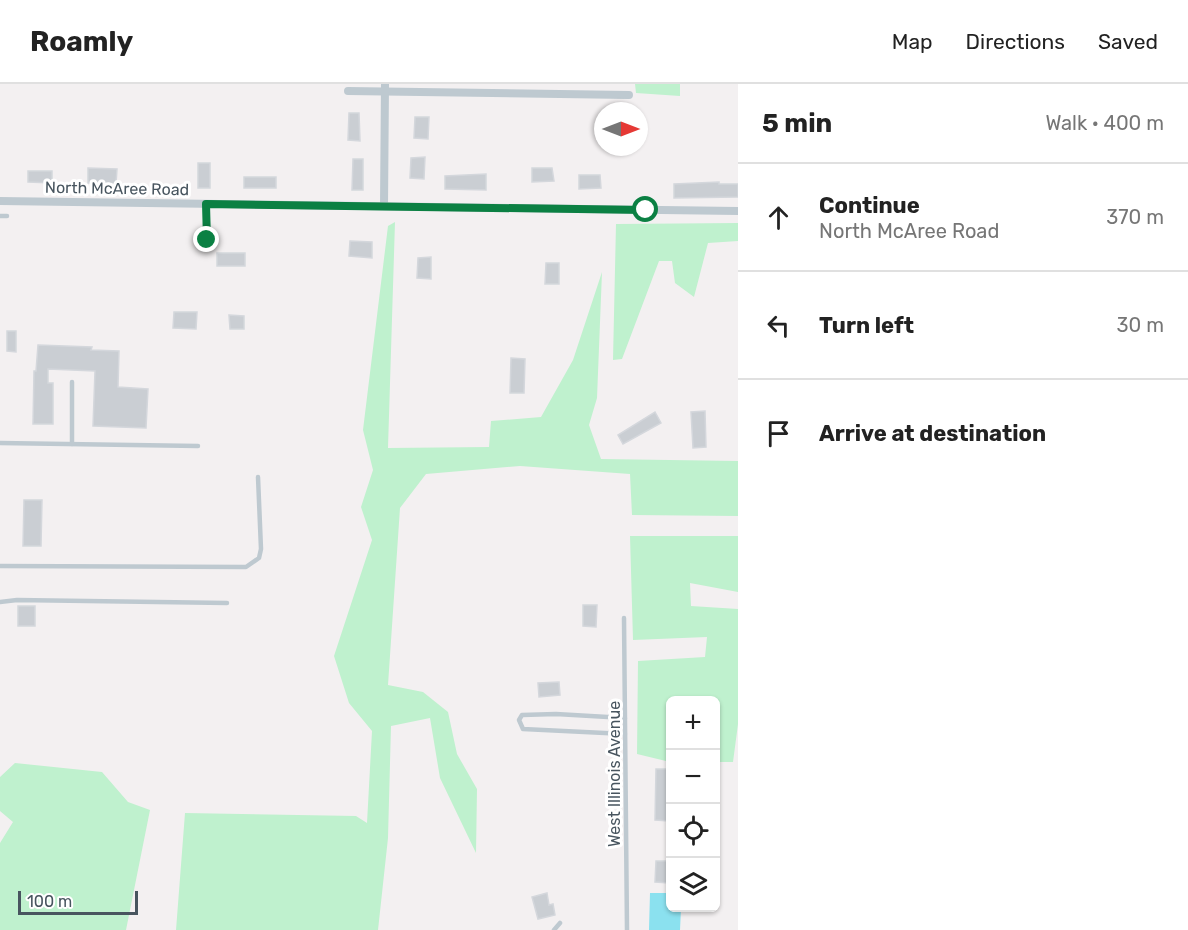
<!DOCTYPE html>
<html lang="en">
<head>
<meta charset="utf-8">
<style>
	body { margin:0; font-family:Rubik,sans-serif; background:#f2f2f2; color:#222 }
	.controls { position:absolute; right:18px; bottom:18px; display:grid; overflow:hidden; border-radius:9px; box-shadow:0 2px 4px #0004 }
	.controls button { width:54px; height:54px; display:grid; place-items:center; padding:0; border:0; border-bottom:2px solid #e0e0e0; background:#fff; color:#222; font:30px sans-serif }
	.compass { position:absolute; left:594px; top:18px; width:54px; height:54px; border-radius:50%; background:#fff; box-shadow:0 2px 4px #0004; rotate:90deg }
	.scale { position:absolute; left:18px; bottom:15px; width:120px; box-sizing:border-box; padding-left:6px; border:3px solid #48555f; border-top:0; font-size:16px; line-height:21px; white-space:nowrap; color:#48555f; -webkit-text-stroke:4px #fff; paint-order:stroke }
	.stop { position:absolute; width:18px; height:18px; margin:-14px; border:4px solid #0b8043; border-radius:50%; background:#fff }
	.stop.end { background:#0b8043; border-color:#fff; box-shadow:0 2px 6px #0008 }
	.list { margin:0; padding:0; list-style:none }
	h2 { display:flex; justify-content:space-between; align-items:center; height:78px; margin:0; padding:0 24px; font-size:26px }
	h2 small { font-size:20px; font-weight:400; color:#767676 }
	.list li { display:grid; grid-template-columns:39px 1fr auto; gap:18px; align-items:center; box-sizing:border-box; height:108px; padding:0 24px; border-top:2px solid #e0e0e0 }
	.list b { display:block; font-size:22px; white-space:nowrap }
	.list p { margin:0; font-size:20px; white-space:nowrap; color:#767676 }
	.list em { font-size:20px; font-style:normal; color:#767676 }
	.icon { flex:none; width:33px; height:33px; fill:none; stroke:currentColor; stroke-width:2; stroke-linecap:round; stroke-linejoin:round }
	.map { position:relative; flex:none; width:738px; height:846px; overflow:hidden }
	header { display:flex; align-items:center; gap:36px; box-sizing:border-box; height:84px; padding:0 30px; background:#fff; border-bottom:2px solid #e0e0e0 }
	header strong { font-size:28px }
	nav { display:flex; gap:33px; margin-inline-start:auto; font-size:21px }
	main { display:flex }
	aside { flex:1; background:#fff }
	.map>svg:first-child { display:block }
	.green { fill:#bff1ce }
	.water { fill:#8be1ef }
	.building { fill:#caced3; stroke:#d4d7dc; stroke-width:1.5 }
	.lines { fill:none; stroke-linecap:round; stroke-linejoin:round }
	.service { stroke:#bec9d0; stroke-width:4.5 }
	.minor { stroke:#bec9d0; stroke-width:8 }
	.route { stroke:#0b8043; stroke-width:8 }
	.labels { text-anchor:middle; stroke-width:6; stroke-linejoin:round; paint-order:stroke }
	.street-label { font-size:16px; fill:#48555f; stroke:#fff }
</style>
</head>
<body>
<header>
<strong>Roamly</strong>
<nav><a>Map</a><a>Directions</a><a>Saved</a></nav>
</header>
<main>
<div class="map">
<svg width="738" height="846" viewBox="0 0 738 846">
	<rect width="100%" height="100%" fill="#f3f0f1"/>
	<!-- green -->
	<g class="green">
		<polygon points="635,0 680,0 680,12 636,9"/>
		<polygon points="395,138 388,364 489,363 491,337 541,333 573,276 602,188 597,314 589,341 601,375 738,377 738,432 632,431 630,390 520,382 426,390 400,424 388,601 423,608 448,628 457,670 477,705 476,769 440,694 430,634 391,642 388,754 378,846 176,846 185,729 356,732 367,739 372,647 349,619 334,572 372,456 361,423 373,386 363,346 388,142"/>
		<polygon points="738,139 738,157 708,159 694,213 675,199 672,177 659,177 622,275 613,276 616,140"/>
		<polygon points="630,452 738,452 738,508 690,499 691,522 738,525 738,640 733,678 716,678 716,616 670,616 670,678 637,670 638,577 705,573 707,553 633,556"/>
		<polygon points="15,679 102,688 128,718 150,726 126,846 0,846 0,759 13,738 0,727 0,693"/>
	</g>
	<!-- water -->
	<polygon class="water" points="650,809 670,809 670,824 681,824 680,846 649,846"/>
	<!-- building -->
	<g class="building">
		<polygon points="349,29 359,29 360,57 348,56"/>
		<polygon points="415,33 429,33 428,55 414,54"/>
		<polygon points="425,73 424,95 410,94 411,74"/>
		<polygon points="353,75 363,75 363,106 352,106"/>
		<rect x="198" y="79" width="12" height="25"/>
		<polygon points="88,84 117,85 116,100 88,99"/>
		<polygon points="532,84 552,84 554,97 532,98"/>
		<polygon points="28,87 52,87 52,99 28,98"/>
		<polygon points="486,90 486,106 445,105 445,92"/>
		<polygon points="579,91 600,91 601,104 579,105"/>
		<rect x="244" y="93" width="32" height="11"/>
		<polygon points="719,98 719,100 738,100 738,113 674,114 674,100"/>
		<polygon points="350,157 372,158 372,174 349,172"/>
		<rect x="217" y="169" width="28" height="13"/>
		<polygon points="431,173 431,195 417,194 418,174"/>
		<polygon points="546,179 559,179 559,200 545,200"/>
		<polygon points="174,228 197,228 196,245 173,244"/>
		<polygon points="229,231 244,232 244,245 230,245"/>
		<polygon points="7,247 16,247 16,268 7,267"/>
		<polygon points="38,261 92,263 91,266 119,267 118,303 148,305 146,344 93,342 95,287 48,285 48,299 53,299 53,340 33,340 34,287 36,287"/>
		<polygon points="511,274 525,275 524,309 510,309"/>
		<polygon points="705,327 706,363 693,364 691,328"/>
		<polygon points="655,328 661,339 623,360 618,351"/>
		<polygon points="24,416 42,416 41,462 23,462"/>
		<polygon points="583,521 597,521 596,543 583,542"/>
		<rect x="18" y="522" width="17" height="20"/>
		<polygon points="559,598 560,611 539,613 538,599"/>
		<polygon points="656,685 669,685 669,737 655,736"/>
		<polygon points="656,777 670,777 669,799 655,798"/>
		<polygon points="547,809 549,821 553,820 555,831 538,835 532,813"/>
	</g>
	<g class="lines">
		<!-- service -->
		<g class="service">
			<polyline points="206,120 207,156"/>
			<polyline points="0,132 7,132"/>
			<polyline points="72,298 72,360"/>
			<polyline points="0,359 198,362"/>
			<polyline points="0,482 246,483 259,474 261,465 258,393"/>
			<polyline points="0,518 17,516 227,519"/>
			<polyline points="624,534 627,846"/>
			<polyline points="625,634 556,630 522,631 519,636 523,645 625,650"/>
			<polyline points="554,846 560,839"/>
		</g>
		<!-- minor -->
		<g class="minor">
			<polyline points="348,7 629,11"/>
			<polyline points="0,117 738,127"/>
			<polyline points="384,122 385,0"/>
		</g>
	</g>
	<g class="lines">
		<!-- route -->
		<polyline class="route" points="207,156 206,120 646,126"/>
	</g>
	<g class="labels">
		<!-- street labels -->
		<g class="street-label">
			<text transform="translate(117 104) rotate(1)" y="6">North McAree Road</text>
			<text transform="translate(614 690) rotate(-90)" y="6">West Illinois Avenue</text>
		</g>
	</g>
</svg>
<div class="controls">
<button>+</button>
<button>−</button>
<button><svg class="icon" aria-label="locate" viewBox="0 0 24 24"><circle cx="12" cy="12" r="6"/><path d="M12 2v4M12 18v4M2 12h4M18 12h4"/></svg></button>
<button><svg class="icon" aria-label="layers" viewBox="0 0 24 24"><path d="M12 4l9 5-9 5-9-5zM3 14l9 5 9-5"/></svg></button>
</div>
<svg class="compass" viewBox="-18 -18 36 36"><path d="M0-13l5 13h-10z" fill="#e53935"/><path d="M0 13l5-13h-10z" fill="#767676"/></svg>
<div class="scale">100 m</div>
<div class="stop" style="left:646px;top:126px"></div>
<div class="stop end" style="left:207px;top:156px"></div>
</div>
<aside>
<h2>5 min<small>Walk · 400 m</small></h2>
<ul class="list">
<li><svg class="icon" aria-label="ahead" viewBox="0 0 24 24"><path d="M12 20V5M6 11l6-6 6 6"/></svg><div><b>Continue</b><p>North McAree Road</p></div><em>370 m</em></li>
<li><svg class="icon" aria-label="left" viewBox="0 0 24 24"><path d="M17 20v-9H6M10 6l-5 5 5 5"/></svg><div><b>Turn left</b></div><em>30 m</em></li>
<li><svg class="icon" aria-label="arrive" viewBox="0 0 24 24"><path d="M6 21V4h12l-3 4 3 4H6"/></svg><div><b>Arrive at destination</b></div></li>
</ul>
</aside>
</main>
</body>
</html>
